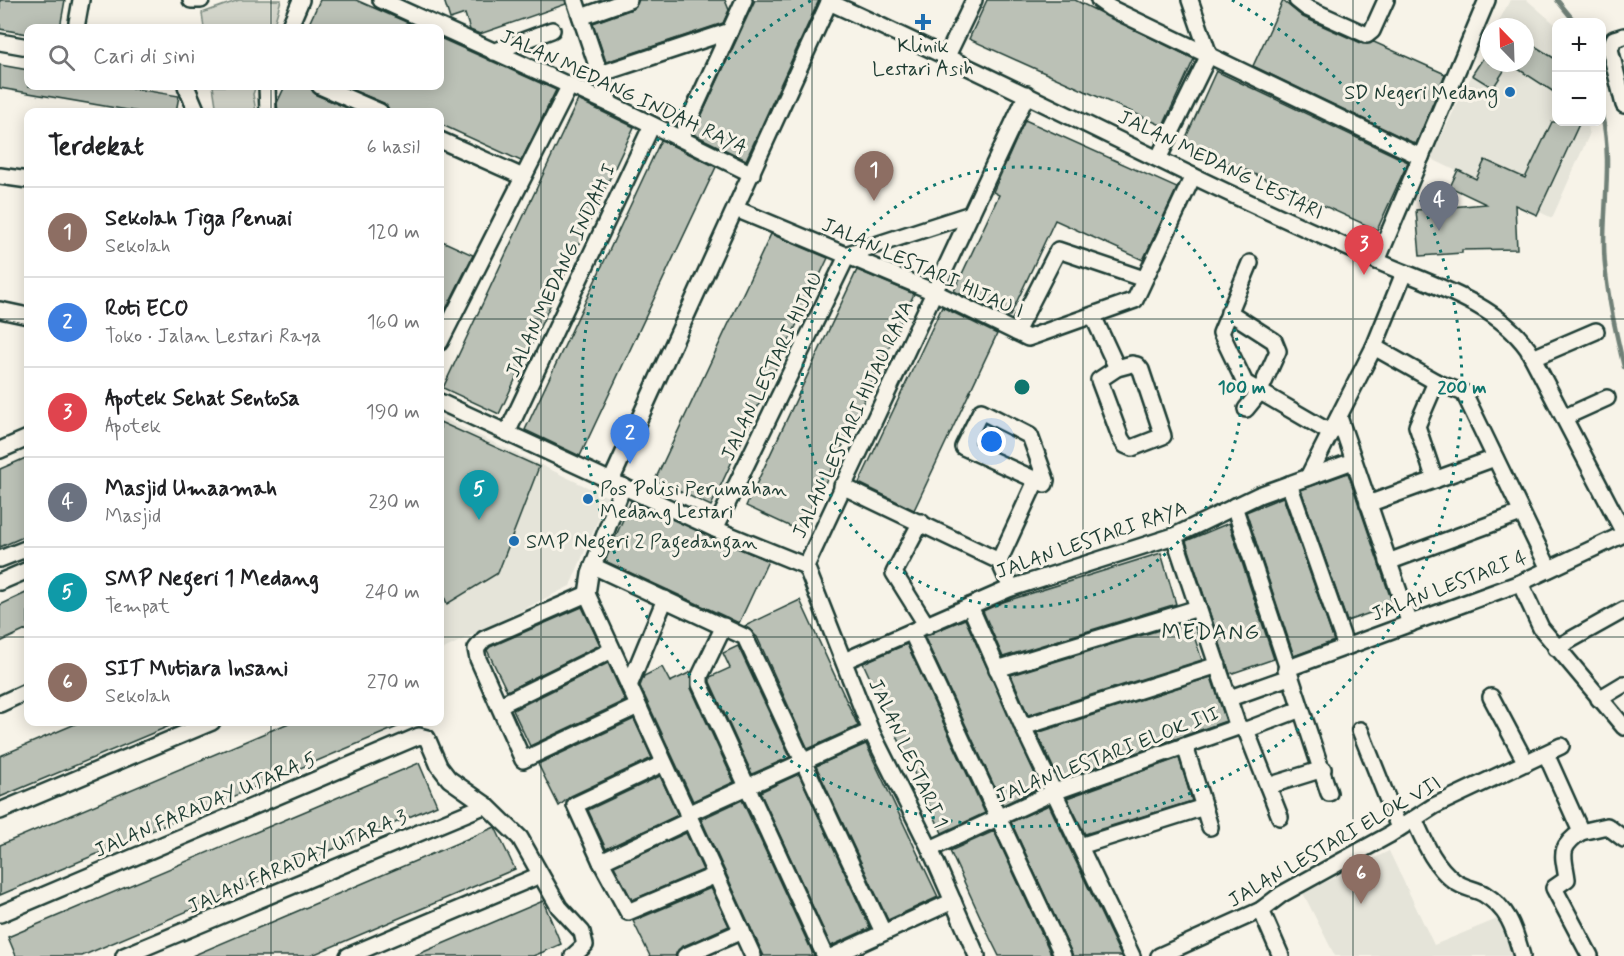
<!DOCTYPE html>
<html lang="id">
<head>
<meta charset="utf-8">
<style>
	body { margin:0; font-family:Mynerve,sans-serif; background:#f2f2f2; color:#202124 }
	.controls { position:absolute; right:18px; top:18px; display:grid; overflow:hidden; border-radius:12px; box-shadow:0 3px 15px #0003 }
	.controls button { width:54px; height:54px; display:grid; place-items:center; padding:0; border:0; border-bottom:2px solid #e0e0e0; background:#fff; color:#202124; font:30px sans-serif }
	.compass { position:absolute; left:1480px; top:18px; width:54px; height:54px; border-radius:50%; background:#fff; box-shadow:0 3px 15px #0003; rotate:337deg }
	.you { position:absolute; left:992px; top:442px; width:21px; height:21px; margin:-15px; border:4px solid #fff; border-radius:50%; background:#1a73e8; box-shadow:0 0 0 9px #1a73e833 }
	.badge { display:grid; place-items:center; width:39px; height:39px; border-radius:50%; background:#1f6fb2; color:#fff; font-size:20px; font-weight:700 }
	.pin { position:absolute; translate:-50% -50px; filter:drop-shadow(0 2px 3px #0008) }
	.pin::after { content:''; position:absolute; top:32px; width:21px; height:18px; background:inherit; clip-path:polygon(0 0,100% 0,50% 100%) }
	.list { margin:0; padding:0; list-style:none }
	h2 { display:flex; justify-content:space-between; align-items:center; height:78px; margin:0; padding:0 24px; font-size:26px }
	h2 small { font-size:20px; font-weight:400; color:#757577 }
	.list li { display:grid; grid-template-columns:39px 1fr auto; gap:18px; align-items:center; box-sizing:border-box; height:90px; padding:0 24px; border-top:2px solid #e0e0e0 }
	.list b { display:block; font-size:22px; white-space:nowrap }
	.list p { margin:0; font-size:20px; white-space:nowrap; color:#757577 }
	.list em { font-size:20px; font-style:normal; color:#757577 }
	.icon { flex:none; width:33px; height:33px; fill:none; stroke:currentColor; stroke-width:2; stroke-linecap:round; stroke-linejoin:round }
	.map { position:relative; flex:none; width:1624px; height:956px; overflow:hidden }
	.search { position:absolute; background:#fff; box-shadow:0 3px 15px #0003; left:24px; top:24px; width:420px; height:66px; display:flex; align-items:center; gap:15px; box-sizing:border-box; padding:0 21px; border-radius:12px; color:#757577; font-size:22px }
	.panel { position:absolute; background:#fff; box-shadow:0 3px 15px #0003; left:24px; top:108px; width:420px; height:618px; border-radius:12px }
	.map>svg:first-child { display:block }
	.built { fill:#e5e4d9 }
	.green { fill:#d3d5ca; stroke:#79897f; stroke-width:1.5 }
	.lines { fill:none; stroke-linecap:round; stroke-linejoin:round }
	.stream { stroke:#6f8077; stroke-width:4.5 }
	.building { fill:#bbc1b6; stroke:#1f3d34; stroke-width:1.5 }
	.minor-casing { stroke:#1f3d34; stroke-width:20 }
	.minor { stroke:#f7f3e8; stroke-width:15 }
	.grid { fill:none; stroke:#1f3d34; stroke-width:1.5; stroke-opacity:0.55 }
	.ring { fill:none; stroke:#0f766e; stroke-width:3; stroke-dasharray:3 6 }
	.poi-dot { fill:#1f6fb2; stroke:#f7f3e8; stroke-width:2 }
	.labels { text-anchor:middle; stroke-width:6; stroke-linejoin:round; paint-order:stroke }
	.poi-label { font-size:20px; fill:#1f3d34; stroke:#f7f3e8; text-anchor:start }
	.street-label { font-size:20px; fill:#1f3d34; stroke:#f7f3e8 }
	.quarter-label { font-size:22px; letter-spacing:1.5px; fill:#1f3d34; stroke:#f7f3e8 }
	.centre { fill:#0f766e; stroke:#f7f3e8; stroke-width:3 }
	.ring-label { font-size:18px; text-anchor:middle; font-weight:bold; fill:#0f766e; stroke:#f7f3e8; stroke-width:6; stroke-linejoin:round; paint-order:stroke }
</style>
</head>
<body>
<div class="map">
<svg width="1624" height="956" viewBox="0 0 1624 956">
	<rect width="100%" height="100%" fill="#f7f3e8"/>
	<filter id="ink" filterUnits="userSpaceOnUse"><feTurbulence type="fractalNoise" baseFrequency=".0167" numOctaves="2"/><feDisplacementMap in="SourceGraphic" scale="12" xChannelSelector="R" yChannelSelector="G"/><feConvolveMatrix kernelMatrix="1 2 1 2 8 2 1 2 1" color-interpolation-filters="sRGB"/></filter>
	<g filter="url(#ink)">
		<!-- built -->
		<g class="built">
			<polygon points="1510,0 1527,0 1556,25 1556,122 1586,122 1589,135 1552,218 1430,158 1489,41 1489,63 1525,63 1525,27 1496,27"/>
			<polygon points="440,417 608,497 570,586 440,651"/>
			<polygon points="1389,851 1434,945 1507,915 1521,956 1335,956 1303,893"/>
		</g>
		<!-- green -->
		<g class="green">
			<polygon points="239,0 281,0 273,28 204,28 202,13"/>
			<polygon points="213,86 256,86 253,94 256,112 217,112"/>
		</g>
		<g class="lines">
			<!-- stream -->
			<g class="stream">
				<polyline points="1557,0 1575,22"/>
				<path d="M1602,115C1612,158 1604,200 1604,244C1604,282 1615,329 1624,367"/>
			</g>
		</g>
		<!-- building -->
		<g class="building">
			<polygon points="0,0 65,0 60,28 28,28 28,34 0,29"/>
			<polygon points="320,0 356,0 420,28 307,28"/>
			<polygon points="444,0 565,0 566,4 480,34 470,30 465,14 450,19"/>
			<polygon points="639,0 725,0 729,10 723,23 606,62 593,23 632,9"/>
			<polygon points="755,0 819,0 746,160 693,134"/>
			<polygon points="987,0 1075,0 1194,59 1163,126 969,39"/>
			<polygon points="1283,1 1303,17 1363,44 1374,42 1445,74 1416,144 1253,66"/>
			<polygon points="440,38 556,90 521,161 440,124 440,112 390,112 384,103 343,86 440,86"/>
			<polygon points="1525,40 1557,60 1557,94 1509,63 1493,88 1472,75 1489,49 1489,63 1525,63"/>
			<polygon points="0,65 28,70 28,86 118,86 179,96 176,112 139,112 0,88"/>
			<polygon points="1216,71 1408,162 1377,230 1184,142"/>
			<polygon points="285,86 310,86 316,95 357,112 278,112 277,103"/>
			<polygon points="578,100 634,127 499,414 443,388"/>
			<polygon points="1025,120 1177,188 1143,260 1055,220 1010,316 1005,316 954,291 999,195 993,192"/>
			<polygon points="1552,122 1580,122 1537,215 1515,205 1517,249 1462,250 1462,253 1420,256 1416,210 1486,204 1450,187 1458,170 1476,179 1485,160 1525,178"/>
			<polygon points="661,140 716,167 580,456 525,430"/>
			<polygon points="771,234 828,258 711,506 655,480"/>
			<polygon points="440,240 473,255 440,321"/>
			<polygon points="857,270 914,294 802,532 746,506"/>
			<polygon points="942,307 997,334 914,510 859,483"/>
			<polygon points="440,422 539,467 498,573 447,604 440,586"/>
			<polygon points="28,457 28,535 0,547 0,469"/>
			<polygon points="1348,473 1393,605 1347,621 1301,490"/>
			<polygon points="1283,497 1334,641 1294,656 1246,512"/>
			<polygon points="631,501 768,561 739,623 605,561"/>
			<polygon points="1229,523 1274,659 1230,674 1186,541"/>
			<polygon points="1161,553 1176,604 1003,657 983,611 1003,602"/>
			<polygon points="28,592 28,629 0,642 0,605"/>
			<polygon points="800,600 858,726 808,749 757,637 745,626"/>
			<polygon points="582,607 600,645 507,691 487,650 490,647"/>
			<polygon points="965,619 1041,787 1003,805 924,636"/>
			<polygon points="1189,621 1202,660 1028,715 1011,675"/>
			<polygon points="907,644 985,813 942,833 863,663"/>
			<polygon points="738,646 790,757 752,774 710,682 710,677 730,668 723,653"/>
			<polygon points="608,663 625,701 530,746 513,710"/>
			<polygon points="662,667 670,682 691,672 691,688 734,782 693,801 640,686 644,676"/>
			<polygon points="1211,677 1226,721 1059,780 1037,733"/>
			<polygon points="634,719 652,758 571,796 559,806 538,764"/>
			<polygon points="80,722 179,722 0,797 0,756"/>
			<polygon points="291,722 409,722 0,895 0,845"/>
			<polygon points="866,744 938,897 888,920 816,766"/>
			<polygon points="1179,758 1192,801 1085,834 1067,798"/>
			<polygon points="419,763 437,805 82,956 16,956 8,937"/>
			<polygon points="799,774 870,928 831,946 760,792"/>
			<polygon points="660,776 678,815 606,849 588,810"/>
			<polygon points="742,800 814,956 764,956 754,935 701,819"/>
			<polygon points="1049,805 1121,956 1073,956 1011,822"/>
			<polygon points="495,827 515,869 310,956 192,956"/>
			<polygon points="994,831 1052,956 999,956 990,938 950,851"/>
			<polygon points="686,833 703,870 632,900 614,866"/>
			<polygon points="711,888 729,926 681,947 675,956 650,956 633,921"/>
			<polygon points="543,901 561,944 543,952 533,956 414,956"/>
		</g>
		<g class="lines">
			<!-- minor casing -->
			<g class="minor-casing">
				<g id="minor">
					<polyline points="191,0 201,0"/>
					<polyline points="381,0 610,104 752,174"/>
					<polyline points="575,0 610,104"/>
					<polyline points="1099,0 1110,8 1421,157"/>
					<polyline points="1297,0 1307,8 1367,35 1372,31 1386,0"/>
					<path d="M829,2C952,58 1073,118 1195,177C1255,206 1316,233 1377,261C1428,284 1494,301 1528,349L1624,533"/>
					<polyline points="581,17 629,0"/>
					<polyline points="76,28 81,0"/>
					<polyline points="289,28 301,0"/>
					<polyline points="1624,36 1614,39 1610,49 1624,105"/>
					<polyline points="0,42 28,47"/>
					<polyline points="493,52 552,30"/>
					<polyline points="947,56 974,0"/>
					<polyline points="600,74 730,31"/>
					<polyline points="186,86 197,112"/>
					<polyline points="267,86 268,112"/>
					<polyline points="320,86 380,112"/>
					<polyline points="681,138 744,0"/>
					<polyline points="440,140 523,177"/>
					<polyline points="1159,157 1209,55 1190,0"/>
					<polyline points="0,176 28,180"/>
					<polyline points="736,209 934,292 1028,338 1135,300 1193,176"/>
					<polyline points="1377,261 1487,0"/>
					<polyline points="1250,263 1221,333 1245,383 1331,433"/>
					<polyline points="0,310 28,316"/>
					<polyline points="1229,312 1274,341 1278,351 1259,393 1246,409"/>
					<polyline points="1093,316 1117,368"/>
					<polyline points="1016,332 1058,250 1144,279"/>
					<polyline points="440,342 570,85"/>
					<polyline points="1374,347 1436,382 1464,393 1549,569"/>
					<polyline points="1533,358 1596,331"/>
					<polygon points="1132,364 1137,365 1141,370 1163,436 1132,448 1125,445 1121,439 1099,380 1117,368"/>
					<polyline points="440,402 715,529 806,566"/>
					<polygon points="981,411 1030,436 1046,480 1045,484 963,447"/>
					<polyline points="1339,417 1410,624"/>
					<polyline points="1565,417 1607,398"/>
					<polyline points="507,433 652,125"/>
					<polyline points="0,450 28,438"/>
					<polyline points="1308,477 1374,347 1404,273"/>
					<polyline points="1435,480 1417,426 1436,382"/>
					<polyline points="611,481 830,0"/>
					<polyline points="1289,484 1346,647"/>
					<polyline points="623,486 590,574 587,594 753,956"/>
					<polyline points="842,486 999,561 1011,588"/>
					<polyline points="1368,504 1495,458"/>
					<polyline points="1234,506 1329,793"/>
					<polyline points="921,522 894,573 927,626"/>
					<polyline points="715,529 848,254 971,214"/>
					<polyline points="1174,536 1238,727"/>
					<polyline points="0,559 28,548"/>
					<polyline points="999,561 1036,481"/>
					<polyline points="1388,562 1521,513"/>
					<polyline points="593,566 745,637 883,932"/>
					<polyline points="806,566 1027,94"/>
					<polyline points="806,566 871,731 930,849 977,956"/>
					<polyline points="0,582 28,570"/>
					<polyline points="1520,583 1541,628 1624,727"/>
					<polyline points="587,594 484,639 476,649 478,659 523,760 638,706"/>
					<polyline points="970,606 1023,727 1132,956"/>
					<polyline points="724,626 700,676 700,684 825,956"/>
					<polyline points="912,633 1063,956"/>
					<polyline points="1556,648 1624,610"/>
					<polyline points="844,661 1011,588 1174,536 1259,495 1353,461"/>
					<polyline points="997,669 1198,608"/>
					<polyline points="1286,669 1520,583 1624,534"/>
					<polyline points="629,686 665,599"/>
					<polyline points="1491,697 1526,763"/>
					<polyline points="1230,698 1289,677"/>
					<polyline points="1599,699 1624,684"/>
					<polyline points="0,704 28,691"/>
					<polyline points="500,705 612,650"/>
					<polyline points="1023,727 1218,665"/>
					<polyline points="1246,730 1280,817"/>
					<polyline points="1360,730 1399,828"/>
					<polyline points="1185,746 1210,827"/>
					<polyline points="1546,754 1581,832 1607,826 1624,839"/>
					<polyline points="664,763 575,805 601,862 628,912 716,875"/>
					<polyline points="1268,786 1323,769"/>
					<polyline points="0,811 212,722"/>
					<polyline points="687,814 871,731"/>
					<path d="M1414,819C1425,843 1433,864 1454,881C1463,888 1475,889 1484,894C1510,910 1514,929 1522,956"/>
					<path d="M1581,832C1557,848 1564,856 1567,879L1554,888L1590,956"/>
					<polyline points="1080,846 1204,807"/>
					<polyline points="930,849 1054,792 1238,727 1246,730 1301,709"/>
					<polyline points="601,862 690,820"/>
					<polyline points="1261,910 1281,956"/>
					<polyline points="0,914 419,736 427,738 439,766 449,779 486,805 520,838 559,907 582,932 585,945 573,956"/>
					<polyline points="124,956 486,805"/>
					<polyline points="348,956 540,875"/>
					<polyline points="685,956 742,931"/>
					<polyline points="833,956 953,901"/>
					<polyline points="1159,956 1261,910 1282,894 1389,835 1434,806 1561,746"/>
				</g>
			</g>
			<!-- minor -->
			<use href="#minor" class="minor"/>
		</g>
	</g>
	<!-- grid -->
	<path class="grid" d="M271,0V28M541,0V956M812,0V956M1083,0V956M1353,0V956M271,86V112M0,319H28M440,319H1624M0,637H28M440,637H1624M271,722V956"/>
	<!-- distance rings -->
	<g class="ring">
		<circle cx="1022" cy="387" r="220"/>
		<path d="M1232 0A440 440 0 1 1 812 0"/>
	</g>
	<!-- markers -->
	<g class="poi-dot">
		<path d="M920 13h6v6h6v6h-6v6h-6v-6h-6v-6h6z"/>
		<circle cx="1510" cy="92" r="6"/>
		<circle cx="588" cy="499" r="6"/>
		<circle cx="514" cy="541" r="6"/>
	</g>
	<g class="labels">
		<!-- poi labels -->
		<g class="poi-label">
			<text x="923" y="52" text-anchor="middle">Klinik<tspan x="923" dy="23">Lestari Asih</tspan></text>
			<text x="1498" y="99" text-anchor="end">SD Negeri Medang</text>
			<text x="600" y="495">Pos Polisi Perumahan<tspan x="600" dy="23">Medang Lestari</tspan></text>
			<text x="526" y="548">SMP Negeri 2 Pagedangan</text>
		</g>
		<!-- street labels -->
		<g class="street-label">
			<text transform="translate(624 91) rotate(25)" y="7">JALAN MEDANG INDAH RAYA</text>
			<text transform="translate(1221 164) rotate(26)" y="7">JALAN MEDANG LESTARI</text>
			<text transform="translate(923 267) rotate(24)" y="7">JALAN LESTARI HIJAU I</text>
			<text transform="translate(560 270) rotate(-65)" y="7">JALAN MEDANG INDAH I</text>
			<text transform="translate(771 366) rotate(-64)" y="7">JALAN LESTARI HIJAU</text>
			<text transform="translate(852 419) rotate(-65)" y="7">JALAN LESTARI HIJAU RAYA</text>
			<text transform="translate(1091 539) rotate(-19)" y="7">JALAN LESTARI RAYA</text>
			<text transform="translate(1449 585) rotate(-21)" y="7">JALAN LESTARI 4</text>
			<text transform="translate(909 753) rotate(65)" y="7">JALAN LESTARI 1</text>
			<text transform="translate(1107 754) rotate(-21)" y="7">JALAN LESTARI ELOK III</text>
			<text transform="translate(205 804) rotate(-23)" y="7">JALAN FARADAY UTARA 5</text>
			<text transform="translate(1334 841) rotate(-30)" y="7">JALAN LESTARI ELOK VII</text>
			<text transform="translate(297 861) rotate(-23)" y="7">JALAN FARADAY UTARA 3</text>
		</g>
		<!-- quarter labels -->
		<g class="quarter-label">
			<text x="1211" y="639">MEDANG</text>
		</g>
	</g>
	<circle cx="1022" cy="387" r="9" class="centre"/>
	<g class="ring-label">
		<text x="1242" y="393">100 m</text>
		<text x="1462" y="393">200 m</text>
	</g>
</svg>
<div class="controls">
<button>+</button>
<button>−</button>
</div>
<svg class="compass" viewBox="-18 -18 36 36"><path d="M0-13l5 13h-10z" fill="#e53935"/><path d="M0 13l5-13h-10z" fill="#757577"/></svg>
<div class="you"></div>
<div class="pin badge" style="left:874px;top:201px;background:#8d6e63">1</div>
<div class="pin badge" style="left:630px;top:464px;background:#3f7fe0">2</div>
<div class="pin badge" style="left:1364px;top:275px;background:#e0444e">3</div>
<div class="pin badge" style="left:1439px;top:231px;background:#6b7280">4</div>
<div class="pin badge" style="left:479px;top:520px;background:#0f9aa8">5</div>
<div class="pin badge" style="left:1361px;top:904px;background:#8d6e63">6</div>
<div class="search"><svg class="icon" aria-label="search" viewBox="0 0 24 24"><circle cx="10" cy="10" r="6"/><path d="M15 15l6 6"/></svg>Cari di sini</div>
<section class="panel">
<h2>Terdekat<small>6 hasil</small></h2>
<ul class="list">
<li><span class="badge" style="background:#8d6e63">1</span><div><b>Sekolah Tiga Penuai</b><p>Sekolah</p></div><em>120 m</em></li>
<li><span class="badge" style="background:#3f7fe0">2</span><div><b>Roti ECO</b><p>Toko · Jalan Lestari Raya</p></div><em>160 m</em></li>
<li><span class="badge" style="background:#e0444e">3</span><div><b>Apotek Sehat Sentosa</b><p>Apotek</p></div><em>190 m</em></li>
<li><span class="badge" style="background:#6b7280">4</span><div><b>Masjid Umaamah</b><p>Masjid</p></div><em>230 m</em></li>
<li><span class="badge" style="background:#0f9aa8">5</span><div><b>SMP Negeri 1 Medang</b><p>Tempat</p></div><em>240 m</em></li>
<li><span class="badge" style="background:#8d6e63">6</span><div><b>SIT Mutiara Insani</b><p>Sekolah</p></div><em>270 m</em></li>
</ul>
</section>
</div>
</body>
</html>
